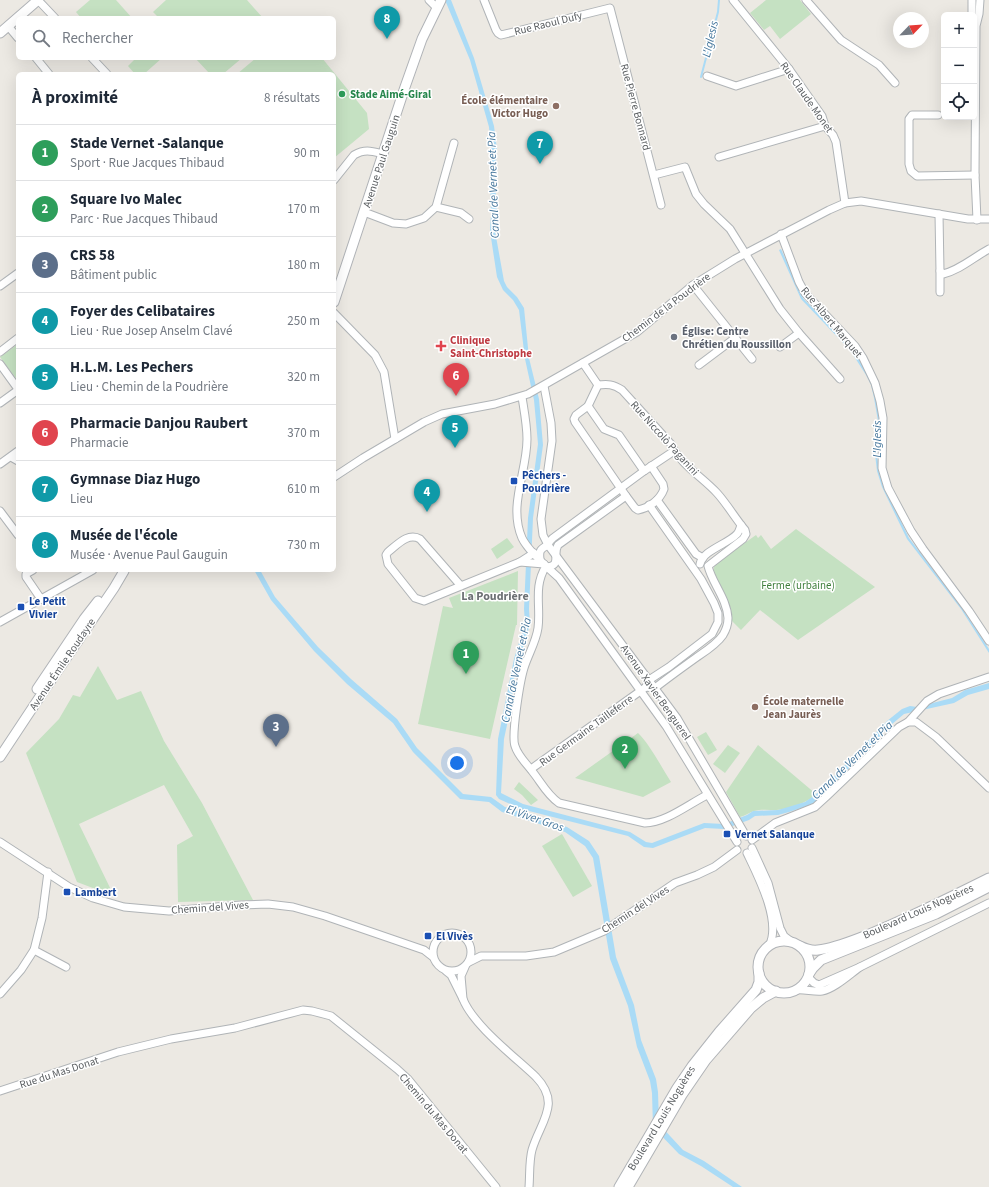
<!DOCTYPE html>
<html lang="fr">
<head>
<meta charset="utf-8">
<style>
	body { margin:0; font-family:"Source Sans 3",sans-serif; background:#f6f6f7; color:#1f2937 }
	.controls { position:absolute; right:12px; top:12px; display:grid; overflow:hidden; border-radius:6px; box-shadow:0 4px 16px #0002 }
	.controls button { width:36px; height:36px; display:grid; place-items:center; padding:0; border:0; border-bottom:1px solid #e0e1e3; background:#fff; color:#1f2937; font:20px sans-serif }
	.compass { position:absolute; left:893px; top:12px; width:36px; height:36px; border-radius:50%; background:#fff; box-shadow:0 4px 16px #0002; rotate:65deg }
	.you { position:absolute; left:457px; top:763px; width:14px; height:14px; margin:-10px; border:3px solid #fff; border-radius:50%; background:#1a73e8; box-shadow:0 0 0 6px #1a73e833 }
	.badge { display:grid; place-items:center; width:26px; height:26px; border-radius:50%; background:#b45309; color:#fff; font-size:13px; font-weight:700 }
	.pin { position:absolute; translate:-50% -33px; filter:drop-shadow(0 1px 2px #0008) }
	.pin::after { content:''; position:absolute; top:21px; width:14px; height:12px; background:inherit; clip-path:polygon(0 0,100% 0,50% 100%) }
	.list { margin:0; padding:0; list-style:none }
	h2 { display:flex; justify-content:space-between; align-items:center; height:52px; margin:0; padding:0 16px; font-size:17px }
	h2 small { font-size:13px; font-weight:400; color:#747a83 }
	.list li { display:grid; grid-template-columns:26px 1fr auto; gap:12px; align-items:center; box-sizing:border-box; height:56px; padding:0 16px; border-top:1px solid #e0e1e3 }
	.list b { display:block; font-size:15px; white-space:nowrap }
	.list p { margin:0; font-size:13px; white-space:nowrap; color:#747a83 }
	.list em { font-size:13px; font-style:normal; color:#747a83 }
	.icon { flex:none; width:22px; height:22px; fill:none; stroke:currentColor; stroke-width:2; stroke-linecap:round; stroke-linejoin:round }
	.map { position:relative; flex:none; width:989px; height:1187px; overflow:hidden }
	.search { position:absolute; background:#fff; box-shadow:0 4px 16px #0002; left:16px; top:16px; width:320px; height:44px; display:flex; align-items:center; gap:10px; box-sizing:border-box; padding:0 14px; border-radius:6px; color:#747a83; font-size:15px }
	.panel { position:absolute; background:#fff; box-shadow:0 4px 16px #0002; left:16px; top:72px; width:320px; height:500px; border-radius:6px }
	.map>svg:first-child { display:block }
	.green { fill:#c5e1c2 }
	.water { fill:#aadbf6 }
	.lines { fill:none; stroke-linecap:round; stroke-linejoin:round }
	.stream { stroke:#aadbf6; stroke-width:2 }
	.street-casing { stroke:#b0b4b7; stroke-width:9 }
	.secondary-casing { stroke:#b0b3b7; stroke-width:11 }
	.street { stroke:#fff; stroke-width:7 }
	.secondary { stroke:#fff; stroke-width:9 }
	.leisure-dot { fill:#2e9e5b; stroke:#fff; stroke-width:1.5 }
	.education-dot { fill:#8d6e63; stroke:#fff; stroke-width:1.5 }
	.worship-dot { fill:#6b7280; stroke:#fff; stroke-width:1.5 }
	.health-dot { fill:#e0444e; stroke:#fff; stroke-width:1.5 }
	.transit-dot { fill:#1a4fb4; stroke:#fff; stroke-width:1.5 }
	.labels { text-anchor:middle; stroke-width:3; stroke-linejoin:round; paint-order:stroke }
	.street-label { font-size:11px; fill:#5b5f62; stroke:#fff }
	.leisure-label { font-size:11px; font-weight:bold; fill:#27864d; stroke:#fff; text-anchor:start }
	.education-label { font-size:11px; font-weight:bold; fill:#785e54; stroke:#fff; text-anchor:end }
	.worship-label { font-size:11px; font-weight:bold; fill:#5b616d; stroke:#fff; text-anchor:start }
	.health-label { font-size:11px; font-weight:bold; fill:#be3a42; stroke:#fff; text-anchor:start }
	.transit-label { font-size:11px; font-weight:bold; fill:#164399; stroke:#fff; text-anchor:start }
	.park-label { font-size:11px; fill:#407f3d; stroke:#fff }
	.water-label { font-size:12px; font-style:italic; fill:#47789d; stroke:#fff }
	.neighbourhood-label { font-size:12px; font-weight:bold; fill:#6c7174; stroke:#fff }
</style>
</head>
<body>
<div class="map">
<svg width="989" height="1187" viewBox="0 0 989 1187">
	<rect width="100%" height="100%" fill="#ece9e3"/>
	<!-- green -->
	<g class="green">
		<polygon points="90,0 116,0 132,18 81,18 76,12"/>
		<polygon points="166,0 247,0 263,18 159,18 153,12"/>
		<polygon points="766,0 800,0 811,14 780,39 770,26 764,30 750,13"/>
		<polygon points="136,58 162,58 144,74 135,74 128,66"/>
		<polygon points="195,58 242,58 223,74 210,74"/>
		<polygon points="256,58 322,58 367,113 369,129 334,158 334,74 237,74"/>
		<polygon points="18,344 18,381 0,357"/>
		<polygon points="796,529 875,587 798,640 760,610 741,630 732,621 722,590 713,571 715,564 756,535 758,538 761,535 771,549"/>
		<polygon points="507,538 514,547 497,559 491,549"/>
		<polygon points="518,571 517,625 516,625 490,739 418,724 443,606 453,608 449,598"/>
		<polygon points="98,666 117,700 141,691 164,741 202,803 253,900 178,902 177,845 193,836 164,785 79,824 114,896 77,882 26,753 59,719 73,695 80,697"/>
		<polygon points="706,732 717,750 708,755 697,737"/>
		<path d="M638,733C649,743 662,768 671,782L643,797L575,778Z"/>
		<polygon points="728,745 740,753 725,773 713,764"/>
		<path d="M758,745L816,794C807,803 789,809 776,810C769,810 761,809 754,811C750,812 745,816 740,817L726,792Z"/>
		<polygon points="519,782 538,800 531,805 522,795 514,789"/>
		<polygon points="562,834 592,886 573,897 542,846"/>
	</g>
	<!-- water -->
	<g class="water">
		<polygon points="445,0 451,0 474,58 494,126 497,150 495,176 497,216 495,231 504,281 507,287 517,297 524,308 529,358 539,399 543,445 533,518 529,609 530,624 514,679 511,706 504,739 501,793 523,804 630,832 646,842 652,843 704,823 724,824 747,815 753,811 778,810 805,802 819,792 887,721 902,709 910,706 917,707 952,698 965,690 989,683 989,689 968,695 954,703 904,714 891,725 823,795 816,802 807,806 789,812 778,815 755,816 749,820 724,829 705,828 653,848 644,847 628,836 521,809 499,799 496,795 498,739 514,659 525,623 524,609 528,518 538,444 534,400 525,359 519,310 513,300 503,290 497,277 490,231 491,216 490,176 491,150 489,127 470,60"/>
		<polygon points="781,249 803,298 852,349 868,374 873,384 880,421 877,455 879,471 884,486 909,538 962,608 989,649 989,653 961,609 907,539 882,487 877,471 875,454 878,421 874,398 871,385 866,375 850,350 801,299 779,250"/>
		<polygon points="254,570 260,570 275,597 318,647 351,679 397,719 417,748 463,794 491,797 505,807 567,827 589,841 599,856 616,957 634,1005 641,1040 656,1079 658,1092 659,1124 683,1150 704,1161 742,1187 733,1187 701,1166 679,1154 653,1127 652,1093 650,1081 637,1047 628,1006 610,959 593,858 585,846 565,832 502,812 489,802 460,799 413,752 393,723 347,684 314,651 271,600"/>
	</g>
	<g class="lines">
		<!-- stream -->
		<polyline class="stream" points="701,77 718,12 719,0"/>
		<!-- street casing -->
		<g class="street-casing">
			<g id="street">
				<polyline points="38,0 55,18"/>
				<polyline points="429,0 437,8"/>
				<polyline points="484,0 496,30 498,33 501,35 610,8 661,205"/>
				<polyline points="733,0 789,69 822,116 825,126 833,135 836,142 845,203"/>
				<polyline points="806,0 841,40 879,65 895,83"/>
				<polyline points="972,0 972,15"/>
				<polyline points="8,26 18,38"/>
				<polyline points="36,58 49,74"/>
				<polyline points="92,58 107,74"/>
				<polyline points="707,76 736,86 789,69"/>
				<polyline points="938,115 912,115 909,119 909,164 911,171 917,176 975,175"/>
				<polyline points="719,157 825,126"/>
				<polyline points="654,175 685,167 696,194 704,204 730,229 780,309 799,333 840,379"/>
				<path d="M334,180L354,155C365,149 371,151 383,154"/>
				<polyline points="436,207 461,213 469,219"/>
				<polyline points="364,212 393,223 406,224 424,218 436,207 454,143"/>
				<path d="M939,214L940,271L943,274C960,270 974,257 989,249"/>
				<polyline points="977,220 975,175 976,26 979,14 980,0"/>
				<polyline points="781,234 799,282 805,293 855,346 863,358 875,383 880,401 883,418 882,468 888,488 911,531 923,549 969,611 989,641"/>
				<polyline points="940,271 940,292"/>
				<polyline points="693,285 752,359"/>
				<polyline points="0,286 18,273"/>
				<polyline points="334,313 375,355 384,372 395,439"/>
				<polyline points="780,347 799,333"/>
				<polyline points="0,352 18,338"/>
				<polyline points="583,363 598,385"/>
				<polyline points="0,364 18,389"/>
				<polyline points="699,365 735,338"/>
				<path d="M598,385C608,384 613,384 622,390L671,444C680,464 702,477 717,493C727,504 735,518 745,530L746,534L743,539L708,566C712,583 727,599 728,618C728,624 726,630 723,635C717,644 706,651 697,657C683,667 669,677 655,688L646,687"/>
				<path d="M598,385L588,406L576,415L574,419L575,422L626,496L635,508L638,510C649,508 660,500 664,489L663,484L651,466"/>
				<polyline points="544,386 551,423 552,441 541,519 543,535 548,545 677,718 746,836"/>
				<path d="M522,397C524,410 527,425 527,439C527,472 508,506 522,538C528,551 548,568 559,578L666,726L737,842"/>
				<polyline points="0,403 18,390"/>
				<polyline points="588,406 604,429 619,435 644,471"/>
				<polyline points="11,457 18,461"/>
				<polyline points="0,464 18,451"/>
				<polyline points="334,477 363,458 424,422 442,414 495,404 528,394 637,332 693,285 735,259 829,210 845,203 861,201 968,219 989,219"/>
				<polyline points="657,500 696,554 703,558"/>
				<polyline points="0,511 18,535"/>
				<path d="M540,559C539,551 540,549 548,545L550,541L553,538L644,471L674,451"/>
				<polyline points="520,562 544,564"/>
				<path d="M700,564C703,550 728,544 737,534C739,532 740,528 741,525"/>
				<path d="M546,566C533,587 541,606 538,628C536,642 528,655 524,668C520,681 511,736 515,746C518,756 526,763 532,771C541,782 547,795 559,803L645,823C665,823 689,804 707,795"/>
				<path d="M547,567C562,565 552,555 558,545L626,496"/>
				<polyline points="33,570 26,574 26,577 41,599"/>
				<path d="M461,586L420,539C408,532 397,545 388,552L386,555L388,564L415,598L424,601L520,562L534,553"/>
				<polyline points="0,622 93,570"/>
				<polyline points="908,722 927,701 939,694 989,677"/>
				<polyline points="531,769 646,687 649,680 669,667 712,634 718,622 718,613 714,603 701,579 649,505"/>
				<polyline points="752,840 775,823 815,807 826,797 899,727 908,722 916,722 936,737 989,788"/>
				<polyline points="0,842 69,887 93,898 124,907 169,911 241,905 268,904 293,907 325,916 424,950 433,957"/>
				<polyline points="752,848 768,883 780,928 784,936 792,942"/>
				<path d="M747,853C758,876 782,922 769,946"/>
				<circle cx="452" cy="952" r="19"/>
				<polyline points="34,950 66,967"/>
				<polyline points="469,962 481,956 526,956 554,952 604,931 675,883 697,875 714,867 737,850"/>
				<polyline points="860,967 989,903"/>
				<polyline points="446,971 451,975 463,999 461,976 465,967"/>
				<path d="M796,990C804,989 814,992 822,991C834,989 850,974 860,967L819,985L814,983L808,977"/>
				<polyline points="0,994 21,970 34,950 42,918 48,872"/>
				<path d="M463,999C473,1025 515,1057 536,1077C562,1104 540,1122 532,1150C529,1161 530,1175 529,1187"/>
				<polyline points="0,1091 118,1052 171,1039 235,1028 303,1010 312,1011 331,1016 397,1069 408,1079 496,1187"/>
			</g>
		</g>
		<!-- secondary casing -->
		<g class="secondary-casing">
			<g id="secondary">
				<polyline points="0,33 38,0"/>
				<polyline points="334,302 405,87 422,39 441,0"/>
				<polyline points="37,689 84,619 98,601"/>
				<polyline points="0,757 39,698 114,588 124,571"/>
				<circle cx="784" cy="967" r="26"/>
				<path d="M800,946C806,949 811,951 818,950C835,948 851,941 867,935C909,918 949,898 989,878"/>
				<polyline points="809,974 813,968 821,960 936,914 989,887"/>
				<polyline points="619,1187 677,1088 692,1066 719,1032 756,990 759,982 759,973"/>
				<polyline points="628,1187 682,1095 706,1060 751,1008 763,998 776,991"/>
			</g>
		</g>
		<!-- street -->
		<use href="#street" class="street"/>
		<!-- secondary -->
		<use href="#secondary" class="secondary"/>
	</g>
	<!-- markers -->
	<circle class="leisure-dot" cx="342" cy="94" r="4"/>
	<g class="education-dot">
		<circle cx="556" cy="106" r="4"/>
		<circle cx="755" cy="707" r="4"/>
	</g>
	<circle class="worship-dot" cx="674" cy="337" r="4"/>
	<path class="health-dot" d="M439 340h4v4h4v4h-4v4h-4v-4h-4v-4h4z"/>
	<g class="transit-dot">
		<rect x="510" y="477" width="8" height="8" rx="2"/>
		<rect x="17" y="603" width="8" height="8" rx="2"/>
		<rect x="723" y="830" width="8" height="8" rx="2"/>
		<rect x="63" y="888" width="8" height="8" rx="2"/>
		<rect x="424" y="932" width="8" height="8" rx="2"/>
	</g>
	<g class="labels">
		<!-- street labels -->
		<g class="street-label">
			<text transform="translate(548 23) rotate(-14)" y="4">Rue Raoul Dufy</text>
			<text transform="translate(807 97) rotate(55)" y="4">Rue Claude Monet</text>
			<text transform="translate(636 107) rotate(75)" y="4">Rue Pierre Bonnard</text>
			<text transform="translate(381 161) rotate(-72)" y="4">Avenue Paul Gauguin</text>
			<text transform="translate(666 307) rotate(-37)" y="4">Chemin de la Poudrière</text>
			<text transform="translate(832 322) rotate(50)" y="4">Rue Albert Marquet</text>
			<text transform="translate(665 438) rotate(48)" y="4">Rue Niccolò Paganini</text>
			<text transform="translate(62 664) rotate(-56)" y="4">Avenue Émile Roudayre</text>
			<text transform="translate(656 692) rotate(55)" y="4">Avenue Xavier Benguerel</text>
			<text transform="translate(586 730) rotate(-36)" y="4">Rue Germaine Tailleferre</text>
			<text transform="translate(210 907) rotate(-4)" y="4">Chemin del Vives</text>
			<text transform="translate(635 909) rotate(-33)" y="4">Chemin del Vives</text>
			<text transform="translate(918 911) rotate(-24)" y="4">Boulevard Louis Noguères</text>
			<text transform="translate(59 1072) rotate(-18)" y="4">Rue du Mas Donat</text>
			<text transform="translate(434 1113) rotate(50)" y="4">Chemin du Mas Donat</text>
			<text transform="translate(661 1118) rotate(-59)" y="4">Boulevard Louis Noguères</text>
		</g>
		<!-- leisure labels -->
		<g class="leisure-label">
			<text x="350" y="98">Stade Aimé-Giral</text>
		</g>
		<!-- education labels -->
		<g class="education-label">
			<text x="548" y="104">École élémentaire<tspan x="548" dy="13">Victor Hugo</tspan></text>
			<text x="763" y="705" text-anchor="start">École maternelle<tspan x="763" dy="13">Jean Jaurès</tspan></text>
		</g>
		<!-- worship labels -->
		<g class="worship-label">
			<text x="682" y="335">Église: Centre<tspan x="682" dy="13">Chrétien du Roussillon</tspan></text>
		</g>
		<!-- health labels -->
		<g class="health-label">
			<text x="450" y="344">Clinique<tspan x="450" dy="13">Saint-Christophe</tspan></text>
		</g>
		<!-- transit labels -->
		<g class="transit-label">
			<text x="522" y="479">Pêchers -<tspan x="522" dy="13">Poudrière</tspan></text>
			<text x="29" y="605">Le Petit<tspan x="29" dy="13">Vivier</tspan></text>
			<text x="735" y="838">Vernet Salanque</text>
			<text x="75" y="896">Lambert</text>
			<text x="436" y="940">El Vivès</text>
		</g>
		<!-- park labels -->
		<g class="park-label">
			<text x="798" y="589">Ferme (urbaine)</text>
		</g>
		<!-- water labels -->
		<g class="water-label">
			<text transform="translate(710 39) rotate(-77)" y="4">L'Iglesis</text>
			<text transform="translate(493 185) rotate(-92)" y="4">Canal de Vernet et Pia</text>
			<text transform="translate(877 439) rotate(-90)" y="4">L'Iglesis</text>
			<text transform="translate(516 670) rotate(-78)" y="4">Canal de Vernet et Pia</text>
			<text transform="translate(852 760) rotate(-44)" y="4">Canal de Vernet et Pia</text>
			<text transform="translate(535 818) rotate(19)" y="4">El Viver Gros</text>
		</g>
		<!-- neighbourhood labels -->
		<g class="neighbourhood-label">
			<text x="495" y="600">La Poudrière</text>
		</g>
	</g>
</svg>
<div class="controls">
<button>+</button>
<button>−</button>
<button><svg class="icon" aria-label="locate" viewBox="0 0 24 24"><circle cx="12" cy="12" r="6"/><path d="M12 2v4M12 18v4M2 12h4M18 12h4"/></svg></button>
</div>
<svg class="compass" viewBox="-18 -18 36 36"><path d="M0-13l5 13h-10z" fill="#e53935"/><path d="M0 13l5-13h-10z" fill="#747a83"/></svg>
<div class="you"></div>
<div class="pin badge" style="left:466px;top:674px;background:#2e9e5b">1</div>
<div class="pin badge" style="left:625px;top:769px;background:#2e9e5b">2</div>
<div class="pin badge" style="left:276px;top:747px;background:#5c6f8a">3</div>
<div class="pin badge" style="left:427px;top:512px;background:#0f9aa8">4</div>
<div class="pin badge" style="left:455px;top:448px;background:#0f9aa8">5</div>
<div class="pin badge" style="left:456px;top:396px;background:#e0444e">6</div>
<div class="pin badge" style="left:540px;top:164px;background:#0f9aa8">7</div>
<div class="pin badge" style="left:387px;top:39px;background:#0f9aa8">8</div>
<div class="search"><svg class="icon" aria-label="search" viewBox="0 0 24 24"><circle cx="10" cy="10" r="6"/><path d="M15 15l6 6"/></svg>Rechercher</div>
<section class="panel">
<h2>À proximité<small>8 résultats</small></h2>
<ul class="list">
<li><span class="badge" style="background:#2e9e5b">1</span><div><b>Stade Vernet -Salanque</b><p>Sport · Rue Jacques Thibaud</p></div><em>90 m</em></li>
<li><span class="badge" style="background:#2e9e5b">2</span><div><b>Square Ivo Malec</b><p>Parc · Rue Jacques Thibaud</p></div><em>170 m</em></li>
<li><span class="badge" style="background:#5c6f8a">3</span><div><b>CRS 58</b><p>Bâtiment public</p></div><em>180 m</em></li>
<li><span class="badge" style="background:#0f9aa8">4</span><div><b>Foyer des Celibataires</b><p>Lieu · Rue Josep Anselm Clavé</p></div><em>250 m</em></li>
<li><span class="badge" style="background:#0f9aa8">5</span><div><b>H.L.M. Les Pechers</b><p>Lieu · Chemin de la Poudrière</p></div><em>320 m</em></li>
<li><span class="badge" style="background:#e0444e">6</span><div><b>Pharmacie Danjou Raubert</b><p>Pharmacie</p></div><em>370 m</em></li>
<li><span class="badge" style="background:#0f9aa8">7</span><div><b>Gymnase Diaz Hugo</b><p>Lieu</p></div><em>610 m</em></li>
<li><span class="badge" style="background:#0f9aa8">8</span><div><b>Musée de l'école</b><p>Musée · Avenue Paul Gauguin</p></div><em>730 m</em></li>
</ul>
</section>
</div>
</body>
</html>
